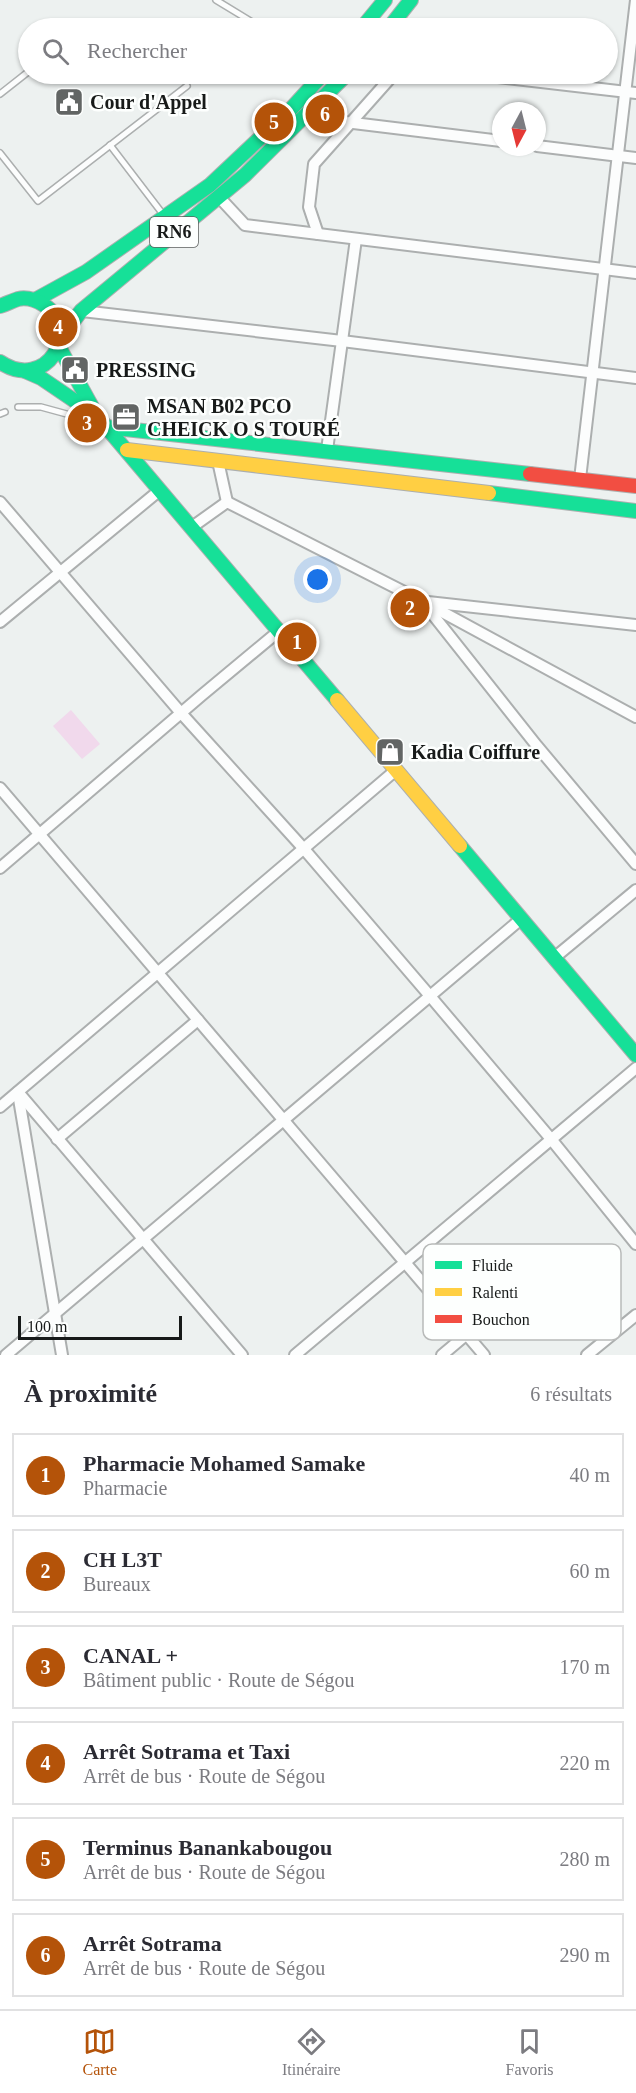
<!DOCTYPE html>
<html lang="fr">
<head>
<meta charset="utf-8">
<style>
	body { margin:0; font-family:Georgia,serif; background:#f7f7f7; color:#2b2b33 }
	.compass { position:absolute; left:492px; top:102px; width:54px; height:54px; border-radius:50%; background:#fff; box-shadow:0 2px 4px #0004; rotate:187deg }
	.scale { position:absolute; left:18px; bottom:15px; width:164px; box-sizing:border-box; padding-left:6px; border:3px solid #171a19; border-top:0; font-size:16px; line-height:21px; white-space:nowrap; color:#171a19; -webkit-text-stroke:4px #fdfffe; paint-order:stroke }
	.you { position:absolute; left:318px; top:580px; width:21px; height:21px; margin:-15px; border:4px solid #fff; border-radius:50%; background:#1a73e8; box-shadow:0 0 0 9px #1a73e833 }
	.badge { display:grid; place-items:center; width:39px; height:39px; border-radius:50%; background:#b45309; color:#fff; font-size:20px; font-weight:700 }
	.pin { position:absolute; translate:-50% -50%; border:3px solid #fff; box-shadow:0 2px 6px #0006 }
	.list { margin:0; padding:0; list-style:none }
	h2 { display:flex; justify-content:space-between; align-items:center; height:78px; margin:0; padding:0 24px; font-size:26px }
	h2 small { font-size:20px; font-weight:400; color:#7c7c81 }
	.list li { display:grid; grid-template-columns:39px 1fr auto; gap:18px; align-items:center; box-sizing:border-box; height:84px; margin:0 12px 12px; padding:0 12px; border:2px solid #e1e1e2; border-radius:0px }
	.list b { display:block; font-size:22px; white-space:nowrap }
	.list p { margin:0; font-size:20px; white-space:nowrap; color:#7c7c81 }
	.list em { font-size:20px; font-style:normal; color:#7c7c81 }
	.icon { flex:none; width:33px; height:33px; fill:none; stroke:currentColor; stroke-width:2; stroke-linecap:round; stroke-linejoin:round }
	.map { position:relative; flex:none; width:636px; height:1355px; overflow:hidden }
	.search { position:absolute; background:#fff; box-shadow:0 2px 4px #0004; left:18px; right:18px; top:18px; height:66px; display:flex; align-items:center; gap:15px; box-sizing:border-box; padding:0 21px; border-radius:33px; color:#7c7c81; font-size:22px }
	.sheet { height:654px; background:#fff }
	nav { display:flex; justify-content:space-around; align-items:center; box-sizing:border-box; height:84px; border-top:2px solid #e1e1e2; background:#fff; font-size:16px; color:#7c7c81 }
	nav a { display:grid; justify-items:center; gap:3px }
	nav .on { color:#b45309 }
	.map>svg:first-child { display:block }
	.green { fill:#f1d9ec }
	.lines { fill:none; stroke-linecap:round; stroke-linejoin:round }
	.lane-casing { stroke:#acafaf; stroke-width:8 }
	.street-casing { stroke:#acafaf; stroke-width:14 }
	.fast-casing { stroke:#acafaf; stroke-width:16 }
	.slow-casing { stroke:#acafaf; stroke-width:16 }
	.jam-casing { stroke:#acafaf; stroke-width:16 }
	.lane { stroke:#fcfdfd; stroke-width:5 }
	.street { stroke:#fcfdfd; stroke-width:10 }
	.fast { stroke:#16e098; stroke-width:14 }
	.slow { stroke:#ffcf43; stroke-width:14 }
	.jam { stroke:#f24e42; stroke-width:14 }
	.labels { text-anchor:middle; stroke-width:5; stroke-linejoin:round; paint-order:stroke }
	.shield { fill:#fdfffe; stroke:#5c5f5e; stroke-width:1.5 }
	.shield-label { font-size:18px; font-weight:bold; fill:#171a19 }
	.poi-label { font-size:20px; font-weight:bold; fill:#171a19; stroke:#fdfffe; text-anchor:start }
	.key { fill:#fdfffe; stroke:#b8bab9; stroke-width:1.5 }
	.key-label { font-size:16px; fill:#171a19 }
</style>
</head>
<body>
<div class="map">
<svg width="636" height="1355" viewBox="0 0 636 1355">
	<rect width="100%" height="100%" fill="#edf1f0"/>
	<!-- green -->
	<polygon class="green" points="71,710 100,744 82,759 53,726"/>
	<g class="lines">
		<!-- lane casing -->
		<g class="lane-casing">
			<g id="lane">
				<polyline points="216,0 262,28"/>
				<polyline points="0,94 28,72"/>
				<polyline points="110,145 162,213"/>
				<polyline points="0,153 38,201 187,86"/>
				<polyline points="18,407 41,407 96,422"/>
				<polyline points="0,414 5,412"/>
			</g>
		</g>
		<!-- street casing -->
		<g class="street-casing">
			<g id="street">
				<polyline points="472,74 636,93"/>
				<polyline points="304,117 501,141"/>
				<polyline points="537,146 636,158"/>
				<polyline points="219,197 245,225 636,273"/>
				<polyline points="318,234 309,207 314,164 394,74"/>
				<polyline points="82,311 342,341 636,378"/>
				<polyline points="327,450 356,239"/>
				<polyline points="218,461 227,502"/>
				<polyline points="580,479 636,0"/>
				<polyline points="0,502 181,713 304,849 430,996 551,1139 636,1244"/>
				<polyline points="192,527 227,502 422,601 636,717"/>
				<polyline points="428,602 636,625"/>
				<polyline points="426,606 537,746 636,864"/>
				<polyline points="0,622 160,490"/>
				<polyline points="0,788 484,1355"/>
				<polyline points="0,868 202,695 279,631"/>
				<polyline points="554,958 636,890"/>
				<polyline points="18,1092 242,1355"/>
				<polyline points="18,1093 62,1355"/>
				<polyline points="0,1107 396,770"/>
				<polyline points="57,1139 198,1020"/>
				<polyline points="6,1355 521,919"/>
				<polyline points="295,1355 636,1068"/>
				<polyline points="442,1355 467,1334"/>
				<polyline points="587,1355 636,1315"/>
			</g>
		</g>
		<!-- fast casing -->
		<g class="fast-casing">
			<g id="fast">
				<polyline points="362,28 385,0"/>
				<polyline points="389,28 411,0"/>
				<polyline points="35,300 86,272 210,185 292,108 323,74"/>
				<path d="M0,306C6,304 12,301 18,299C27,297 36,300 44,305C83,330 46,393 0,362"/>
				<polyline points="60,339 81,311 245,175 347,74"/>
				<polyline points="59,347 97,416 337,700"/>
				<polyline points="25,371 41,378 94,414"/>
				<polyline points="107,427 530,474"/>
				<polyline points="489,493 636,511"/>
				<polyline points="460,846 636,1055"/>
			</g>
		</g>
		<!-- slow casing -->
		<g class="slow-casing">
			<g id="slow">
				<polyline points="127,450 489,493"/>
				<polyline points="337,700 460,846"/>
			</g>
		</g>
		<!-- jam casing -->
		<g class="jam-casing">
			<polyline id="jam" points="530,474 636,486"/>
		</g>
		<!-- lane -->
		<use href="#lane" class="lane"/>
		<!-- street -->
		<use href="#street" class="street"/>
		<!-- fast -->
		<use href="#fast" class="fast"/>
		<!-- slow -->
		<use href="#slow" class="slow"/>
		<!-- jam -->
		<use href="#jam" class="jam"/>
	</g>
	<!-- icons -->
	<defs>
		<g id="civic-square" transform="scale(1.5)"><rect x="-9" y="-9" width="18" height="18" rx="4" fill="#626564" stroke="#fdfffe"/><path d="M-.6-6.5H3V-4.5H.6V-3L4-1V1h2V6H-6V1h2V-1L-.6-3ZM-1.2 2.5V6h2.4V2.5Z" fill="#fff"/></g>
		<g id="office-square" transform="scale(1.5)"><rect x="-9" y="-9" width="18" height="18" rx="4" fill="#626564" stroke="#fdfffe"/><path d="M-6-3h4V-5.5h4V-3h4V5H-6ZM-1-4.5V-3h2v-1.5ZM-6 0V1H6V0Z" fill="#fff"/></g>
		<g id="shop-square" transform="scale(1.5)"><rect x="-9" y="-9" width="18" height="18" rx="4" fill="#626564" stroke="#fdfffe"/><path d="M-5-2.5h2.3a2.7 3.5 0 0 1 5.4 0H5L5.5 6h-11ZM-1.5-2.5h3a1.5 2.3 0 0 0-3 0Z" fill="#fff"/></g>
	</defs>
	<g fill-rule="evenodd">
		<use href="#civic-square" x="69" y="102"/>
		<use href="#civic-square" x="75" y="370"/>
		<use href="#office-square" x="126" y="417"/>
		<use href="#shop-square" x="390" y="752"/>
	</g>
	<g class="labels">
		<!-- shield labels -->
		<rect class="shield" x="150" y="217" width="48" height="30" rx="4.5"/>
		<g class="shield-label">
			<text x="174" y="238">RN6</text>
		</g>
		<!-- poi labels -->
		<g class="poi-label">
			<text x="90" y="109">Cour d'Appel</text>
			<text x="96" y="377">PRESSING</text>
			<text x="147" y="413">MSAN B02 PCO<tspan x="147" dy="23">CHEICK O S TOURÉ</tspan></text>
			<text x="411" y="759">Kadia Coiffure</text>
		</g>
	</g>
	<!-- legend -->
	<rect x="423" y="1244" width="198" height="96" rx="9" class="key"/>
	<rect x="435" y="1261" width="27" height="8" fill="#16e098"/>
	<rect x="435" y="1288" width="27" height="8" fill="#ffcf43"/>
	<rect x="435" y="1315" width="27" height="8" fill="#f24e42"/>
	<g class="key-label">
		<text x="472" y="1271">Fluide</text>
		<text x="472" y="1298">Ralenti</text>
		<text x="472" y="1325">Bouchon</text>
	</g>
</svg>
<svg class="compass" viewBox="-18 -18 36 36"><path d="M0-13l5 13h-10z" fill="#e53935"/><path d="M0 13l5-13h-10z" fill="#7c7c81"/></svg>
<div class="scale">100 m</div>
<div class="you"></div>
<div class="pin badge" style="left:297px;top:642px">1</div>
<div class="pin badge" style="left:410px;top:608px">2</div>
<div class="pin badge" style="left:87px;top:423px">3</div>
<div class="pin badge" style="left:58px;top:327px">4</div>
<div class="pin badge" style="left:274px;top:122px">5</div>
<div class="pin badge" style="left:325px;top:114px">6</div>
<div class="search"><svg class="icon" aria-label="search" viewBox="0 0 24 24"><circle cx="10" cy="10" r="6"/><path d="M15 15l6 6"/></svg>Rechercher</div>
</div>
<section class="sheet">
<h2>À proximité<small>6 résultats</small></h2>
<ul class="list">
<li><span class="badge">1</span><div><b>Pharmacie Mohamed Samake</b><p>Pharmacie</p></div><em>40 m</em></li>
<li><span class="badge">2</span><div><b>CH L3T</b><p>Bureaux</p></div><em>60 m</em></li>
<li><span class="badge">3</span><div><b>CANAL +</b><p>Bâtiment public · Route de Ségou</p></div><em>170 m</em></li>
<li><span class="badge">4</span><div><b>Arrêt Sotrama et Taxi</b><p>Arrêt de bus · Route de Ségou</p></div><em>220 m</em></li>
<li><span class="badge">5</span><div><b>Terminus Banankabougou</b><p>Arrêt de bus · Route de Ségou</p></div><em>280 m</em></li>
<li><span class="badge">6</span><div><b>Arrêt Sotrama</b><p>Arrêt de bus · Route de Ségou</p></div><em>290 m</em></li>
</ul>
</section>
<nav>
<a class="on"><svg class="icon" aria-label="map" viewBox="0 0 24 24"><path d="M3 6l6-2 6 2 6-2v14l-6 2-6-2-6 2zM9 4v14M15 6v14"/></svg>Carte</a>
<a><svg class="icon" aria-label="directions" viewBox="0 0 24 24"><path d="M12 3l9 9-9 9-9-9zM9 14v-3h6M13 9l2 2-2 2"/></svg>Itinéraire</a>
<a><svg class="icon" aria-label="saved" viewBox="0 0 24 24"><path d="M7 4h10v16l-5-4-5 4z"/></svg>Favoris</a>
</nav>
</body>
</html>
